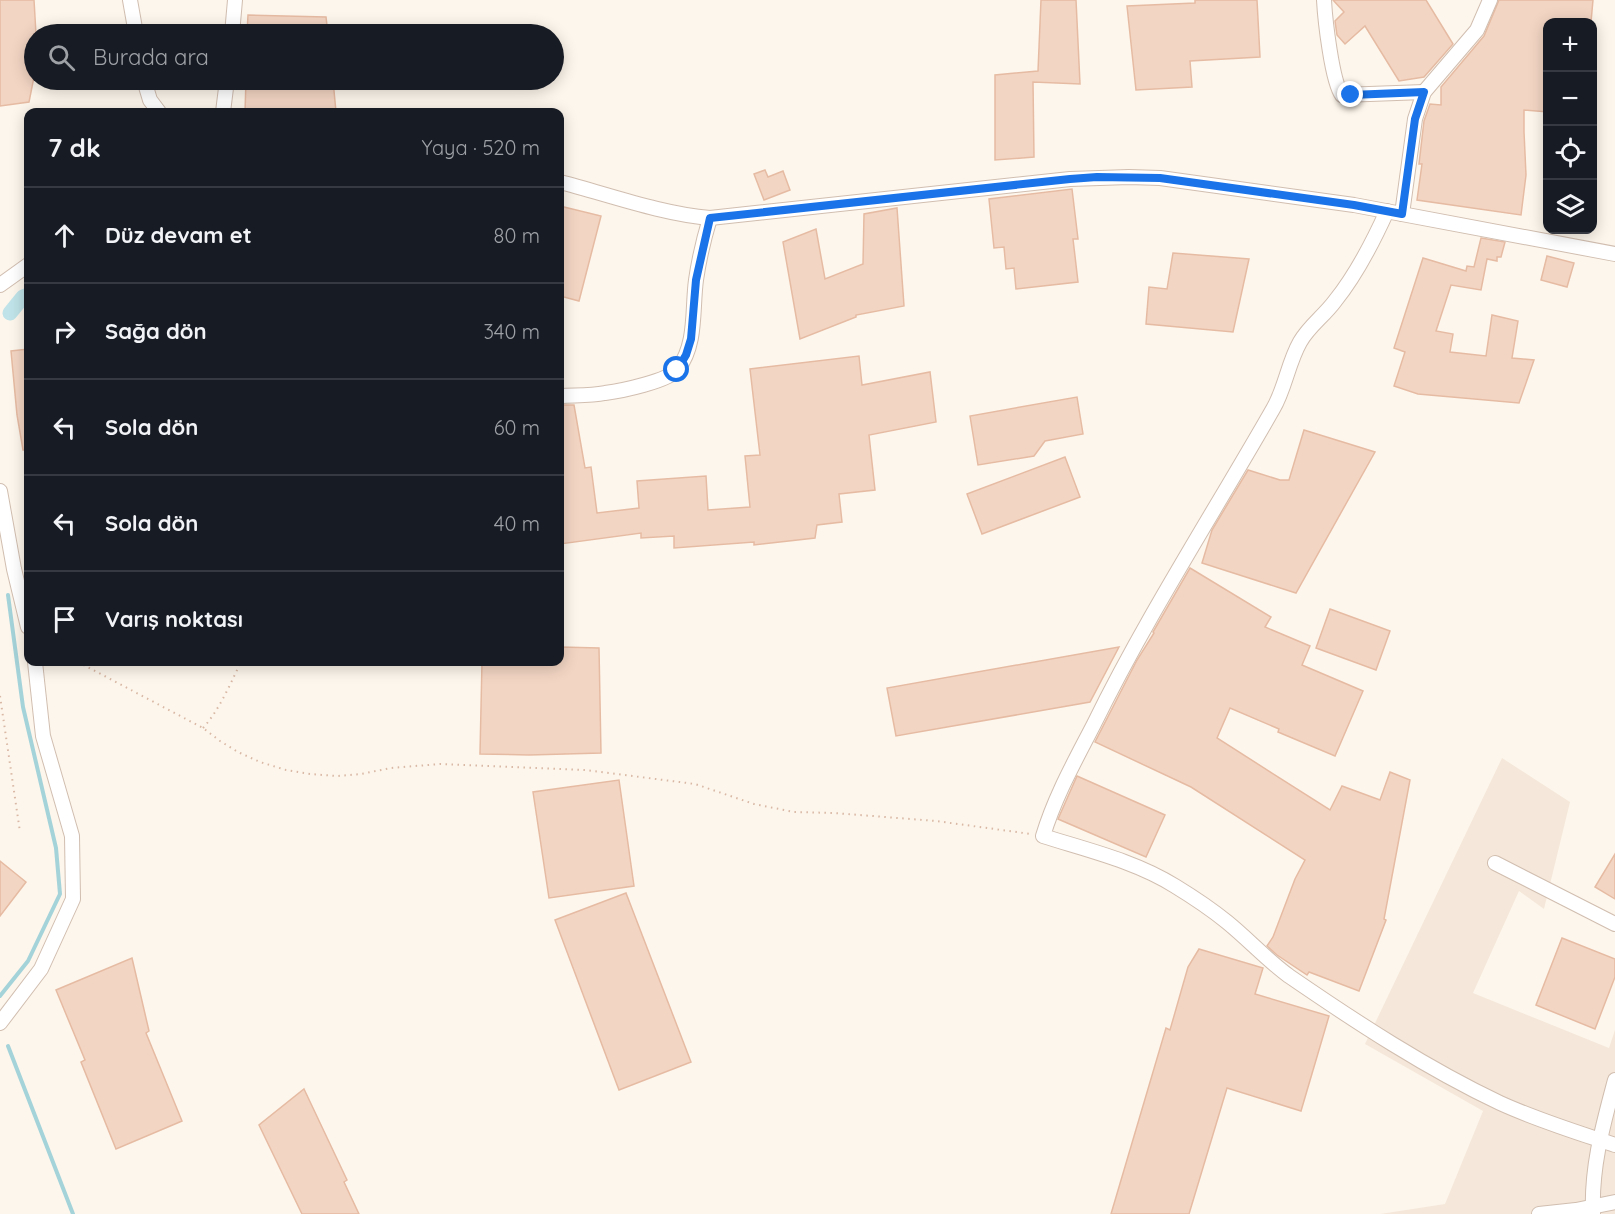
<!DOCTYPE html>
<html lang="tr">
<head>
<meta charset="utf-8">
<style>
	body { margin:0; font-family:Quicksand,sans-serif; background:#242831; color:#f1f3f6 }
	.controls { position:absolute; right:18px; top:18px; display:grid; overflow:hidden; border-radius:12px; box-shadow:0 3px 15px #0003 }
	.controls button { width:54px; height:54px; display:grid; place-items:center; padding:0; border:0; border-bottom:2px solid #363941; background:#171b24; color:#f1f3f6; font:30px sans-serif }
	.stop { position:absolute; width:18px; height:18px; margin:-14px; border:4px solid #1a73e8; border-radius:50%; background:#fff }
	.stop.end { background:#1a73e8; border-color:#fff; box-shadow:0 2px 6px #0008 }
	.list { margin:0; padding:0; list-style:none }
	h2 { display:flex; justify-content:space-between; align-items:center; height:78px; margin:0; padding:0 24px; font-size:26px }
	h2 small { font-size:20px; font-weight:400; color:#9ea1a6 }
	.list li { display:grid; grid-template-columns:39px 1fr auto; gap:18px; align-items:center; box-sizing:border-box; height:96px; padding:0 24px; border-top:2px solid #363941 }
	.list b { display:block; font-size:22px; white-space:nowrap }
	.list em { font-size:20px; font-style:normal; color:#9ea1a6 }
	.icon { flex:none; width:33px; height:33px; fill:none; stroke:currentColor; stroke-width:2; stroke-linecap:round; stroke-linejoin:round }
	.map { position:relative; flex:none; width:1615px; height:1214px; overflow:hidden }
	.search { position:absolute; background:#171b24; box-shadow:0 3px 15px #0003; left:24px; top:24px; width:540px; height:66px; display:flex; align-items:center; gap:15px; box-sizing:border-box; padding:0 21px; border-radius:33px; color:#9ea1a6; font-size:22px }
	.panel { position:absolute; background:#171b24; box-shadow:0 3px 15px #0003; left:24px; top:108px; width:540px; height:558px; border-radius:12px }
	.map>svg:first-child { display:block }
	.residential { fill:#f5e8da }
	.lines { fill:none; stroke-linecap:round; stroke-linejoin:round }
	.stream { stroke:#a5d3da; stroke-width:4 }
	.canal { stroke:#bfe3e8; stroke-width:15 }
	.building { fill:#f3d5c3; stroke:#e6bba3; stroke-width:1.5 }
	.minor-casing { stroke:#d1beb0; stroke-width:16 }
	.path { stroke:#d9b8a5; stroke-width:2; stroke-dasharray:1.5 4.5; stroke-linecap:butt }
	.minor { stroke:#fff; stroke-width:14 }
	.route { stroke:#1a73e8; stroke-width:8 }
</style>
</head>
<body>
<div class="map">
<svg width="1615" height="1214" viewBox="0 0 1615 1214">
	<rect width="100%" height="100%" fill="#fdf6ec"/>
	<!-- residential -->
	<polygon class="residential" points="1502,758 1570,802 1544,909 1519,891 1473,993 1609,1048 1615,1030 1615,1214 1380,1214 1445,1204 1483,1111 1365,1044"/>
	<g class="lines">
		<!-- stream -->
		<g class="stream">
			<polyline points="0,996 28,961 60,894 56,848 23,707 8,595"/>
			<polyline points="8,1046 73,1214"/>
		</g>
		<!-- canal -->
		<polyline class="canal" points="10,313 23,297 28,295"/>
	</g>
	<!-- building -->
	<g class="building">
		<polygon points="0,0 34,0 36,34 34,34 34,77 29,102 0,106"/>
		<polygon points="1041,0 1076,0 1080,84 1033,82 1034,157 995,160 995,75 1038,71"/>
		<polygon points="1195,0 1257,0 1260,57 1190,61 1192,87 1136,90 1127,6 1195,3"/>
		<polygon points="1333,0 1426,0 1453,44 1424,77 1399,81 1365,26 1345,44 1337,35 1335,21 1344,12"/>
		<polygon points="1499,0 1593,0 1591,22 1548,22 1548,112 1524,110 1524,132 1526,175 1521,215 1417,200 1422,164 1419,164 1424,121 1430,104 1441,105 1441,87 1484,36"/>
		<polygon points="248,15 326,17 328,34 247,34"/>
		<polygon points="246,80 333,80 336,112 245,112"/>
		<polygon points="765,170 768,177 783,171 790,190 764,200 754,174"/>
		<polygon points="1072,189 1078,239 1073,239 1078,282 1016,289 1014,268 1006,269 1004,247 994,248 989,199"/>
		<polygon points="560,206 601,216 579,301 560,296"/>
		<polygon points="897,208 904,306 856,315 856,317 800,339 783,242 816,229 825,279 863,264 864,214"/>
		<polygon points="1481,238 1505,242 1501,257 1497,257 1497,261 1487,259 1481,290 1451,285 1436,331 1453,334 1450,352 1486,356 1492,315 1518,321 1512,358 1534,360 1519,403 1418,394 1394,386 1405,352 1394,348 1423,258 1466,271 1467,266 1474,267"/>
		<polygon points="1173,253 1249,259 1233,332 1146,324 1149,287 1167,289"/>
		<polygon points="1547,256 1574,263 1567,287 1541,280"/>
		<polygon points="28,349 28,450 23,450 17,415 11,351"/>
		<polygon points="859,356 862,385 930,372 936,422 869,435 875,490 839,494 842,522 817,525 815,538 754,545 754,542 674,548 674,536 641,538 641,533 560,544 560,405 574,405 585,468 591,467 597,513 639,508 637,481 706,476 708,510 750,507 745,456 760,455 750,369"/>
		<polygon points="1077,397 1083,434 1045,441 1034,456 978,465 970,416"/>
		<polygon points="1304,430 1375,452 1296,593 1202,563 1212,530 1248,470 1280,480 1289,480"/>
		<polygon points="1065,457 1080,497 982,534 967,494"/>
		<polygon points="1190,568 1271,617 1265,627 1310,646 1302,665 1363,691 1335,756 1278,732 1279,729 1230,708 1217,738 1330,810 1342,786 1380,800 1390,772 1410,780 1384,919 1386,920 1359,991 1309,972 1307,975 1277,955 1267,946 1273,937 1295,879 1305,860 1191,787 1095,742 1137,660 1154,633 1153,632"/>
		<polygon points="1330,609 1390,631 1376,670 1316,648"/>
		<polygon points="560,647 599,648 601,753 529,755 480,754 482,662 560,662"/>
		<polygon points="1119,647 1090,702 896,736 887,688"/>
		<polygon points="1077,776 1165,815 1146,857 1058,819"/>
		<polygon points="619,780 634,886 549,898 533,792"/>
		<polygon points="1615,854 1615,899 1595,887"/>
		<polygon points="0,861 26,882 0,916"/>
		<polygon points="626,893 691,1062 619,1090 555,920"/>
		<polygon points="1562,938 1615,959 1615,977 1595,1029 1536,1005"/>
		<polygon points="1199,949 1263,968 1255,994 1329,1016 1301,1111 1227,1088 1189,1214 1111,1214 1166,1028 1170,1030 1188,967"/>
		<polygon points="132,958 149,1031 146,1033 182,1121 116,1149 81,1062 85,1060 56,990"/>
		<polygon points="304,1089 347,1180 344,1182 359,1214 302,1214 259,1125"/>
	</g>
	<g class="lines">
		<!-- minor casing -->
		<g class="minor-casing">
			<g id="minor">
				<polyline points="130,0 136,34"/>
				<path d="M1324,0C1325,19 1332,82 1342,95L1424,92"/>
				<polyline points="232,34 235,0"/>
				<polyline points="144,80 150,100 159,112"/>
				<polyline points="223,112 227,80"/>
				<path d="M560,182C607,194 661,214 710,218L1070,179L1129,177L1160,178L1354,205L1615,254"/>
				<path d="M1387,211C1373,242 1356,275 1335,301C1324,316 1309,326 1300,342C1288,363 1285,389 1273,409C1213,514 1147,616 1094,724C1075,761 1055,796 1043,836C1087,850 1135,861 1175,886C1193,897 1211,909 1227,922C1248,939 1267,960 1289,976C1356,1022 1426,1068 1500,1103C1537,1120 1576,1132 1615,1145"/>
				<polyline points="1402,214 1415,119 1424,92 1477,30 1490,0"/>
				<polyline points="0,285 28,265"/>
				<path d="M560,396C574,395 590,396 605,393C621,391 669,381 678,369C697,344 692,309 696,280C699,259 704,238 710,218"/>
				<polyline points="0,491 14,569 28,627"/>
				<polyline points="1495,863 1615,924"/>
				<polyline points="0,1023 41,969 73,899 72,836 43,736 35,662"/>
				<polyline points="1539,1214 1576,1210 1615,1202"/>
				<path d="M1593,1214C1591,1167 1603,1125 1615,1080"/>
			</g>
		</g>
		<!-- path -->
		<g class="path">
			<polyline points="78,662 203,728 220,741 238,752 260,762 286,770 310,774 337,776 361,774 391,768 440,764 585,770 695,784 754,804 794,812 834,813 936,821 1031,834"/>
			<polyline points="0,696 20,832"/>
			<path d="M203,728C220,709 230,684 241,662"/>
		</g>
		<!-- minor -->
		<use href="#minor" class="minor"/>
	</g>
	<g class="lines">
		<!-- route -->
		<polyline class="route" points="677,370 686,355 691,339 696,280 710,218 1070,179 1097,177 1160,178 1354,205 1402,214 1415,119 1424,92 1351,95"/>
	</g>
</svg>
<div class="controls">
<button>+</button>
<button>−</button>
<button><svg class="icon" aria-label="locate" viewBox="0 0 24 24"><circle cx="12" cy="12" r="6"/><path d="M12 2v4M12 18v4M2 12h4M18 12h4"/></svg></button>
<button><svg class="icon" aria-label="layers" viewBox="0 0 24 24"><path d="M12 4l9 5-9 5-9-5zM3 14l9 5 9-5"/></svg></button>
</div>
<div class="stop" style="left:677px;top:370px"></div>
<div class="stop end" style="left:1351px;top:95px"></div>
<div class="search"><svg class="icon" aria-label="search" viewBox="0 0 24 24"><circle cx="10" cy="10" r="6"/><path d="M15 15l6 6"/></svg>Burada ara</div>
<section class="panel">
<h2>7 dk<small>Yaya · 520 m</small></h2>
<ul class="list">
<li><svg class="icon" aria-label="ahead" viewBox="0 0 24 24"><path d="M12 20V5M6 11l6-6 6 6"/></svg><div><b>Düz devam et</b></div><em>80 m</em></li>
<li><svg class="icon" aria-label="right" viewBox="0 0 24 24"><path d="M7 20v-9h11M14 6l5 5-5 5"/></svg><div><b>Sağa dön</b></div><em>340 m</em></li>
<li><svg class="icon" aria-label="left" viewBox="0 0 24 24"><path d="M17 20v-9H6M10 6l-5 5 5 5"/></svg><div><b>Sola dön</b></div><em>60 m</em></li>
<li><svg class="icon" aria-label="left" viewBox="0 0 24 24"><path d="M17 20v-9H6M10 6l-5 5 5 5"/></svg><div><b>Sola dön</b></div><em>40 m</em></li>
<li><svg class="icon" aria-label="arrive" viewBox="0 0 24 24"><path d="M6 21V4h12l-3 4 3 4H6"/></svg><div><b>Varış noktası</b></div></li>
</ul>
</section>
</div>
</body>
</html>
